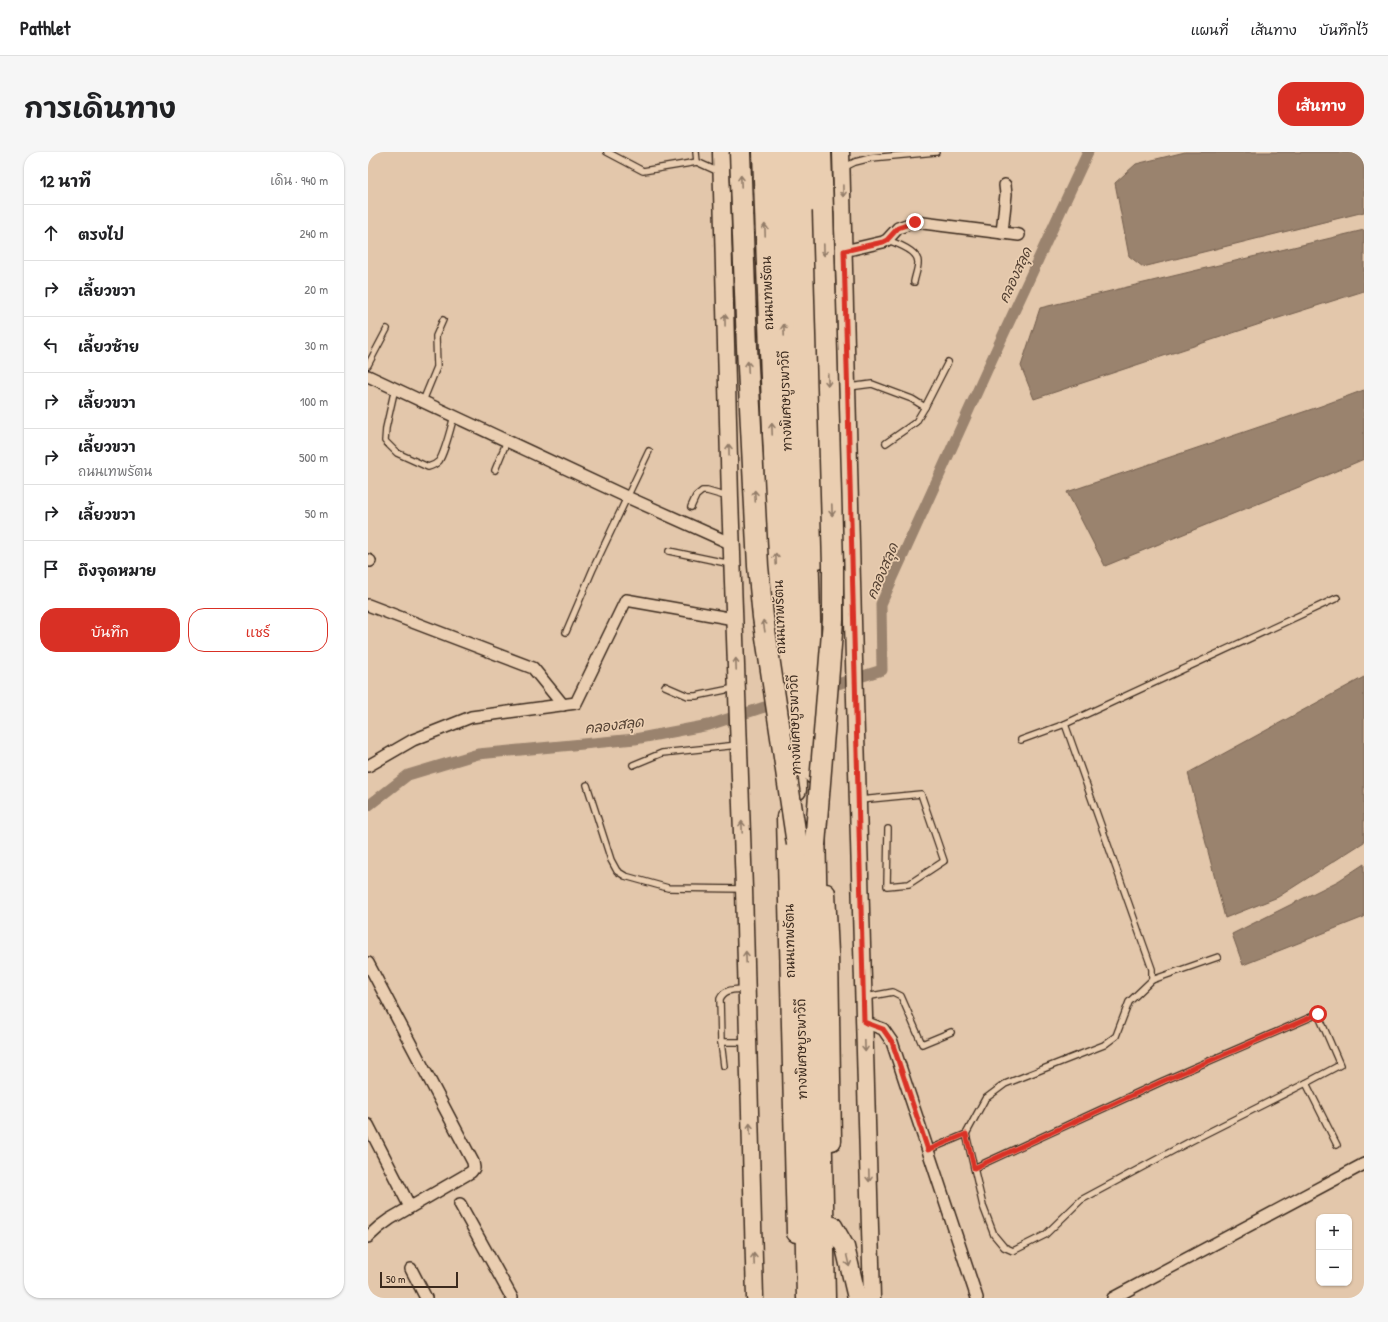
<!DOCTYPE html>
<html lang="th">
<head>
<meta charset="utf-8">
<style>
	body { margin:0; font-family:"Patrick Hand","Playpen Sans Thai",sans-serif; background:#f6f6f6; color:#202124 }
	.controls { position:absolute; right:12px; bottom:12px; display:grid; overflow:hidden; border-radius:8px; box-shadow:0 1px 3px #0004 }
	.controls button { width:36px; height:36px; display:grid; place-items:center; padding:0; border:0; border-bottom:1px solid #e0e0e0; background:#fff; color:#202124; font:20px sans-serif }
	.scale { position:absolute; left:12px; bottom:10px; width:78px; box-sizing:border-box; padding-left:4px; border:2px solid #3b2a1e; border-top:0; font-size:11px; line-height:14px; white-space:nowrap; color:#3b2a1e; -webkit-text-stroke:3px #eaceb1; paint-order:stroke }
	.stop { position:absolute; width:12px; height:12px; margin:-9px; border:3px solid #d93025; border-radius:50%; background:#fff }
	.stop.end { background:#d93025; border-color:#fff; box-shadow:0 1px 4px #0008 }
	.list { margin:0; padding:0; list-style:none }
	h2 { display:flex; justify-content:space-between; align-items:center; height:52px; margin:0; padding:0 16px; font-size:17px }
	h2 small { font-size:13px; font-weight:400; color:#757577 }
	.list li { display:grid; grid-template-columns:26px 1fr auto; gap:12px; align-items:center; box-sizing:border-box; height:56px; padding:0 16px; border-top:1px solid #e0e0e0 }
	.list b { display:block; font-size:15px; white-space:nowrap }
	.list p { margin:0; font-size:13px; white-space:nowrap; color:#757577 }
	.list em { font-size:13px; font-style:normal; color:#757577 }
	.actions { display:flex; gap:8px; padding:12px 16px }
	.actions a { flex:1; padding:9px 0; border:1px solid #d93025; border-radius:16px; text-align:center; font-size:14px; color:#d93025 }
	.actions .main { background:#d93025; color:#fff }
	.icon { flex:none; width:22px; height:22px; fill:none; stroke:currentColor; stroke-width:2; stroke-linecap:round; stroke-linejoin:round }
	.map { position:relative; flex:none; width:996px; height:1146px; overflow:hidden; border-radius:16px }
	header { display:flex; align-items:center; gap:24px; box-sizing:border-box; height:56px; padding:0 20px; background:#fff; border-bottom:1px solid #e0e0e0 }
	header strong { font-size:19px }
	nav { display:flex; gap:22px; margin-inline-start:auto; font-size:14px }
	.intro { display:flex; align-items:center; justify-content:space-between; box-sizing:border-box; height:96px; padding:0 24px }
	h1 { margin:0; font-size:28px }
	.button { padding:10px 18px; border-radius:16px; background:#d93025; color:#fff; font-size:14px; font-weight:700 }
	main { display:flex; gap:24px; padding:0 24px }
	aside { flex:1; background:#fff; border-radius:16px; box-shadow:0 1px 3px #0004 }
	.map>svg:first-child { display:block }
	.water { fill:#9a836e; stroke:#745f4e }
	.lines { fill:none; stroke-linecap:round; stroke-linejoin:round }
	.canal { stroke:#9a836e; stroke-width:11 }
	.service-casing { stroke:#3b2a1e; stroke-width:8 }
	.minor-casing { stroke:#3b2a1e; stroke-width:14 }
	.secondary-casing { stroke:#3b2a1e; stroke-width:19 }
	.trunk-casing { stroke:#3b2a1e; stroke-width:21 }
	.motorway-casing { stroke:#3b2a1e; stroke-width:23 }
	.service { stroke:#eaceb1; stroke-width:5.5 }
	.minor { stroke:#eaceb1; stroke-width:11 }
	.secondary { stroke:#eaceb1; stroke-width:16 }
	.trunk { stroke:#eaceb1; stroke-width:18 }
	.motorway { stroke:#eaceb1; stroke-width:20 }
	.motorway-bridge-casing { stroke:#3b2a1e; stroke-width:23; stroke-linecap:butt }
	.motorway-bridge { stroke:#eaceb1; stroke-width:20 }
	.oneway { stroke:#927c68 }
	.route { stroke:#d93025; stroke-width:5 }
	.labels { text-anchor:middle; stroke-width:3.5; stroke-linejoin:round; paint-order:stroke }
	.street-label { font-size:13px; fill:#3b2a1e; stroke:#eaceb1 }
	.water-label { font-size:14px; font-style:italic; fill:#534032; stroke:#eaceb1 }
</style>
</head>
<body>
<header>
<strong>Pathlet</strong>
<nav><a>แผนที่</a><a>เส้นทาง</a><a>บันทึกไว้</a></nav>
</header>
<div class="intro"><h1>การเดินทาง</h1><a class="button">เส้นทาง</a></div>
<main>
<aside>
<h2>12 นาที<small>เดิน · 940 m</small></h2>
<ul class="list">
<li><svg class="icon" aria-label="ahead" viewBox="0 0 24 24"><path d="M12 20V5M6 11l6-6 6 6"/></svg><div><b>ตรงไป</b></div><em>240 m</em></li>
<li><svg class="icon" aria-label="right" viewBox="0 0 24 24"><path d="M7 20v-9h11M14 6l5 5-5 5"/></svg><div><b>เลี้ยวขวา</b></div><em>20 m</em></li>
<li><svg class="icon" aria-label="left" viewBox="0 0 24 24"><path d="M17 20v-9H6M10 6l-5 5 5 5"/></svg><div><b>เลี้ยวซ้าย</b></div><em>30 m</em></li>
<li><svg class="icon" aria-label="right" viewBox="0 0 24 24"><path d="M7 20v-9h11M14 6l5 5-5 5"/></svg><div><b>เลี้ยวขวา</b></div><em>100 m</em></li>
<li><svg class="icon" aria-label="right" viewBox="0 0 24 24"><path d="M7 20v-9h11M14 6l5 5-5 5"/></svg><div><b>เลี้ยวขวา</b><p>ถนนเทพรัตน</p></div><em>500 m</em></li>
<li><svg class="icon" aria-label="right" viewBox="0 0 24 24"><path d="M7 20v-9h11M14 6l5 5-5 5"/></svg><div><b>เลี้ยวขวา</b></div><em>50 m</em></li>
<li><svg class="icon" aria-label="arrive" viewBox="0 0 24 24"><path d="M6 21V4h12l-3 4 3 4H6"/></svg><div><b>ถึงจุดหมาย</b></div></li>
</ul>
<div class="actions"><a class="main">บันทึก</a><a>แชร์</a></div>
</aside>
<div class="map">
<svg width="996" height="1146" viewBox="0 0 996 1146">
	<rect width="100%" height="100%" fill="#e3c7ab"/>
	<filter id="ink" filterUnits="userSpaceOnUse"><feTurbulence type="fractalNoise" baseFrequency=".025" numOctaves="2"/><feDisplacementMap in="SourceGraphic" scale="8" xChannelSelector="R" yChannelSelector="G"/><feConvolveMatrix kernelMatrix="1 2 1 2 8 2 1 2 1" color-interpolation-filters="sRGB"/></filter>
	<g filter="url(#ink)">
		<!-- water -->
		<g class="water">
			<polygon points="817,0 996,0 996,60 775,115 761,104 747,31 768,12"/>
			<polygon points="996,78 996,139 901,169 666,247 653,214 672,156"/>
			<polygon points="996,238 996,307 931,335 737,414 699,340 953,254"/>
			<polygon points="996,525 996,690 910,745 857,766 820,621"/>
			<polygon points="996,712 996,765 875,813 864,782 970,729"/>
		</g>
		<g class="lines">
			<!-- canal -->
			<g class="canal">
				<polyline points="457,536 514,518 513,452 624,207 720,0"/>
				<polyline points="0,654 40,623 110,602 267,587 341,573 412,550"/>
			</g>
			<!-- service casing -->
			<g class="service-casing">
				<g id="service">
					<polyline points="239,0 275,19 329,10"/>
					<polyline points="328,0 329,10 351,20"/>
					<polyline points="475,16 487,10 503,6 568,0"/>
					<path d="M519,88C528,91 551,99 550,111C550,117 547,124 546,130"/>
					<polyline points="0,213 19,177"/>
					<polyline points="481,235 504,232 544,247 557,255 548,270 518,291"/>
					<path d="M27,236L18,276L17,289L29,301L60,315C65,314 68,312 71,309C77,300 83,275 86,264"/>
					<polyline points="55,249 69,215 68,184 75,168"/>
					<polyline points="557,255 580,210"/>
					<polyline points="127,318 139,289"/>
					<polyline points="323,355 328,344 334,339 339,339 360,345"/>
					<polyline points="301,399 363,412"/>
					<polyline points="198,480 225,417 281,299"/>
					<polyline points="297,534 320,544 328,544 367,536"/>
					<polyline points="653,588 697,572"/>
					<polyline points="265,613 294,601 370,593"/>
					<polyline points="219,633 243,708 249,719 257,724 300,736 376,737"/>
					<polyline points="492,648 553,642 576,709 541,732 519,734 520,677"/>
					<polyline points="784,828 850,805"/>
					<polyline points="498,845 525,840 533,844 554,892 583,880"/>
					<polyline points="353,890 380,890"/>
					<path d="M356,914L353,890L352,847C357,836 367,838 378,837"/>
					<polyline points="598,982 615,1054 626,1083 636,1095 645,1099 677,1083 713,1048 823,989 938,931"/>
					<polyline points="560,998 598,982 617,947 637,932 736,893 748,884 761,850 784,828 784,817 697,572 969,446"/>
					<polyline points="606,1016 795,929 950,862 972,913 938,931 969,993"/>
				</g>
			</g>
			<!-- minor casing -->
			<g class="minor-casing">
				<g id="minor">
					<polyline points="634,81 638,42 637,33"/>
					<polyline points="476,99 515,90 519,88 530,76 547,70 651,83"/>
					<polyline points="0,224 259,345 364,392"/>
					<polyline points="0,408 2,409"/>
					<polyline points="0,453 165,516 195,553"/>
					<polyline points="0,614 45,588 103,565 208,551 258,448 366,467"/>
					<polyline points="0,811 105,1010 106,1016 103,1020 22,1067 11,1075 0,1085"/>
					<polyline points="496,870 515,877 524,890 609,1146"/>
					<polyline points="0,973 42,1055"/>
					<polyline points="92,1052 144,1146"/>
					<polyline points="43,1117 58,1146"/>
					<polyline points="745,1146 996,1012"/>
				</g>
			</g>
			<!-- secondary casing -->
			<g class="secondary-casing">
				<g id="secondary">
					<polyline points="353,0 362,346 376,737 387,1146"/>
					<polyline points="473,0 487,547 504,1146"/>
				</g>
			</g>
			<!-- trunk casing -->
			<g class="trunk-casing">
				<g id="trunk">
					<polyline points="394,0 413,537"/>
					<polyline points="440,0 450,407"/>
					<polyline points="418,665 428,1081"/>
					<polyline points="458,741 461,801 464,989"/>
					<polyline points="465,1074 477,1095 489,1146"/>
				</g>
			</g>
			<!-- motorway casing -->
			<g class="motorway-casing">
				<g id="motorway">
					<polyline points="411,0 428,638"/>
					<polyline points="430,0 446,622"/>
					<polyline points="453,0 455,59"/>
					<polyline points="429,676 439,1146"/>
					<polyline points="447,676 457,1146"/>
				</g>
			</g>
			<!-- service -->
			<use href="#service" class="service"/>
			<!-- minor -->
			<use href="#minor" class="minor"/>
			<!-- secondary -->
			<use href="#secondary" class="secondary"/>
			<!-- trunk -->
			<use href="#trunk" class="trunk"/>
			<!-- motorway -->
			<use href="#motorway" class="motorway"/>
			<!-- motorway-bridge casing -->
			<g class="motorway-bridge-casing">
				<g id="motorway-bridge">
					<polyline points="372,0 379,195 390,414 395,465 429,692"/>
					<polyline points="447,693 465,468 465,413 455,59"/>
				</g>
			</g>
			<!-- motorway-bridge -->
			<use href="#motorway-bridge" class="motorway-bridge"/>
		</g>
		<!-- one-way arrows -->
		<defs><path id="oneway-shaft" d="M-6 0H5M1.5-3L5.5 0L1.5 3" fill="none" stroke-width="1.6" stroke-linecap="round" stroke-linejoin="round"/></defs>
		<g class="oneway">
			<use href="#oneway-shaft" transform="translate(373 29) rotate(-92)"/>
			<use href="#oneway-shaft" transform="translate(475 39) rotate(89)"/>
			<use href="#oneway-shaft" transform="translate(397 78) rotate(-92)"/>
			<use href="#oneway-shaft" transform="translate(456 98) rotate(88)"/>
			<use href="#oneway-shaft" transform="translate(357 168) rotate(-91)"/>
			<use href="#oneway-shaft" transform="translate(416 178) rotate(-92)"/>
			<use href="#oneway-shaft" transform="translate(380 215) rotate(-93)"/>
			<use href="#oneway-shaft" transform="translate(460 228) rotate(88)"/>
			<use href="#oneway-shaft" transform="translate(404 277) rotate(-92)"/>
			<use href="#oneway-shaft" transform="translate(361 298) rotate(-91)"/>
			<use href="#oneway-shaft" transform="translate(387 344) rotate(-93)"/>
			<use href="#oneway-shaft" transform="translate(464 358) rotate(88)"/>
			<use href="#oneway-shaft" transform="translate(408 407) rotate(-92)"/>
			<use href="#oneway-shaft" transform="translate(396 474) rotate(-99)"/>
			<use href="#oneway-shaft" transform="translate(368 512) rotate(-92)"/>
			<use href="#oneway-shaft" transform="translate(374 675) rotate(-92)"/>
			<use href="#oneway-shaft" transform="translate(378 805) rotate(-92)"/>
			<use href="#oneway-shaft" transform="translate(497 894) rotate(88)"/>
			<use href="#oneway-shaft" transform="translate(382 977) rotate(-92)"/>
			<use href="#oneway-shaft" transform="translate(501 1024) rotate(88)"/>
			<use href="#oneway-shaft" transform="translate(386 1107) rotate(-92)"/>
			<use href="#oneway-shaft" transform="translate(480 1109) rotate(77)"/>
		</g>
	</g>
	<g class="lines" filter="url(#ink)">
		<!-- route -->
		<polyline class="route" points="547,70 530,76 519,88 515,90 476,99 496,870 515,877 524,890 560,998 598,982 606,1016 795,929 950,862"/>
	</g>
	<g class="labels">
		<!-- street labels -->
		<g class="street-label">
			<text transform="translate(399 141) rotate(-92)" y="5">ถนนเทพรัตน</text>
			<text transform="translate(417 249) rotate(-92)" y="5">ทางพิเศษบูรพาวิถี</text>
			<text transform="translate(411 465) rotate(-92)" y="5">ถนนเทพรัตน</text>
			<text transform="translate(426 573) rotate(-92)" y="5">ทางพิเศษบูรพาวิถี</text>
			<text transform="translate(421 789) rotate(-91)" y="5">ถนนเทพรัตน</text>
			<text transform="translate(433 897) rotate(-91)" y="5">ทางพิเศษบูรพาวิถี</text>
		</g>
		<!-- water labels -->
		<g class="water-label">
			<text transform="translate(647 123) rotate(-65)" y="5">คลองสลุด</text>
			<text transform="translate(514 419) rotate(-67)" y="5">คลองสลุด</text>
			<text transform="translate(246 573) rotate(-7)" y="5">คลองสลุด</text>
		</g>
	</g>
</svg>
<div class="controls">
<button>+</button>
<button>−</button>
</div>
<div class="scale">50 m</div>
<div class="stop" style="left:950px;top:862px"></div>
<div class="stop end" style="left:547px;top:70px"></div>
</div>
</main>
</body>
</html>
